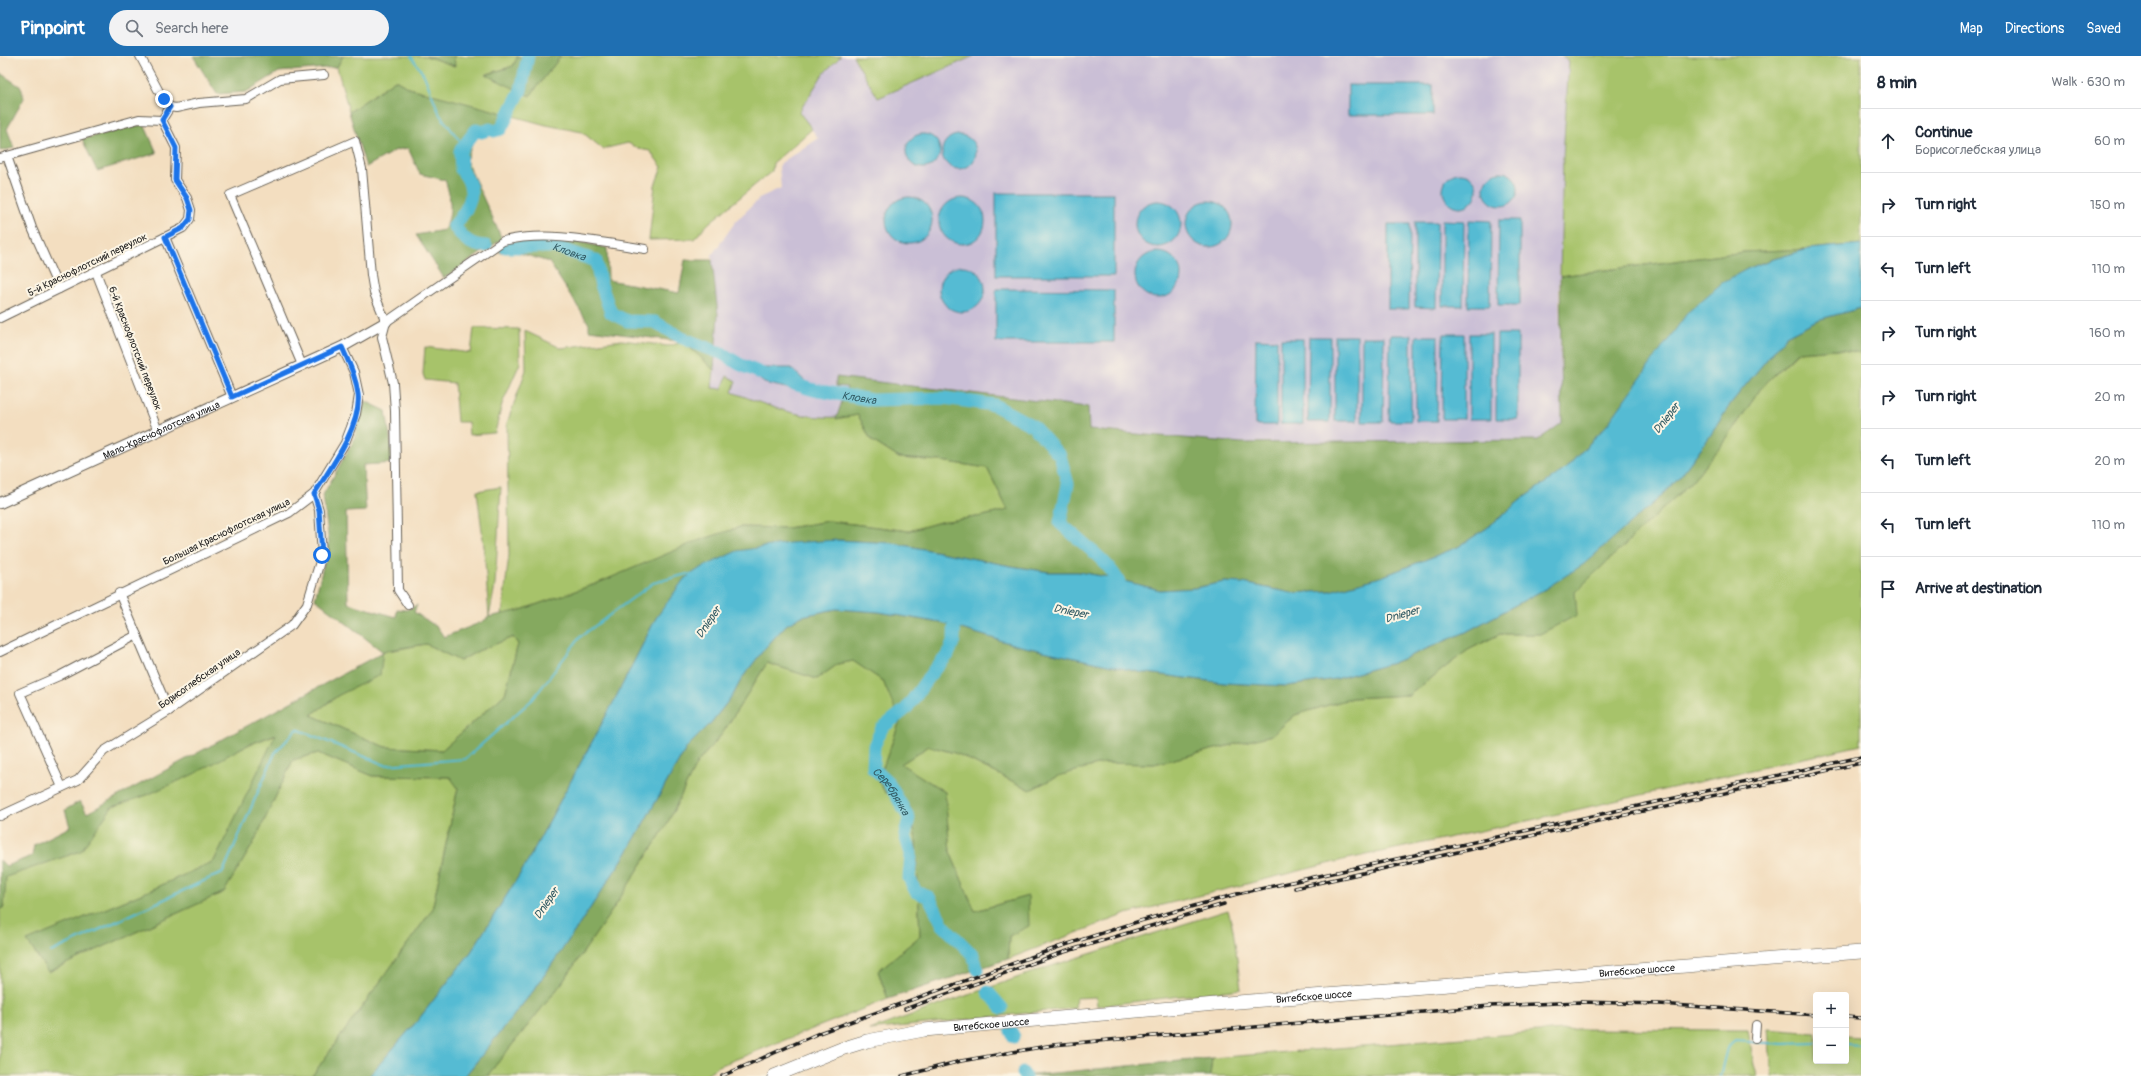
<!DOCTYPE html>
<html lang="en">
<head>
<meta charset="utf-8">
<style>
	body { margin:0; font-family:Pangolin,sans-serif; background:#f2f2f3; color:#1f2937 }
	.controls { position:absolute; right:12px; bottom:12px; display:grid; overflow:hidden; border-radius:4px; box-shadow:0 4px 16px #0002 }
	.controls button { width:36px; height:36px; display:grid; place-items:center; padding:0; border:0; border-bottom:1px solid #e0e1e3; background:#fff; color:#1f2937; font:20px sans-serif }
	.stop { position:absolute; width:12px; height:12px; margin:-9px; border:3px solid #1a73e8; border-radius:50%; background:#fff }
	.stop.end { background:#1a73e8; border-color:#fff; box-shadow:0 1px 4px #0008 }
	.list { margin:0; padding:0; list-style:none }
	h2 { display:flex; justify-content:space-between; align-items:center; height:52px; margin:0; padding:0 16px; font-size:17px }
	h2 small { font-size:13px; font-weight:400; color:#747a83 }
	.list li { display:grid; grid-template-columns:26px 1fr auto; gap:12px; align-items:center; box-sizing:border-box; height:64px; padding:0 16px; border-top:1px solid #e0e1e3 }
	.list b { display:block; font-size:15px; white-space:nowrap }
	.list p { margin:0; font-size:13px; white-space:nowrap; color:#747a83 }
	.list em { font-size:13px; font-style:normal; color:#747a83 }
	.icon { flex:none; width:22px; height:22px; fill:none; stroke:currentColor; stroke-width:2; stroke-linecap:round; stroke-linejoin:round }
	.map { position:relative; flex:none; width:1861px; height:1020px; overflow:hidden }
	header { display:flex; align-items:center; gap:24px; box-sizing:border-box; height:56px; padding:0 20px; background:#1f6fb2; color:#fff }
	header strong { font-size:19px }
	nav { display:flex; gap:22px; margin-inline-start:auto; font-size:14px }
	.search { width:280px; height:36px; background:#f2f2f3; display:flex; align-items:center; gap:10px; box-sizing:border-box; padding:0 14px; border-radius:22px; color:#747a83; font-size:15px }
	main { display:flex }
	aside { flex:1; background:#fff }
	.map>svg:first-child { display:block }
	.industrial { fill:#cabfd6 }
	.green { fill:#a7c36a; stroke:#627043 }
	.forest { fill:#85a95e; stroke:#50623d; fill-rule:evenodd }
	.water { fill:#55bbd3; stroke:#386c78 }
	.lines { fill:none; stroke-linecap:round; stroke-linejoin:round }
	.stream { stroke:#55bbd3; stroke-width:2 }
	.river { stroke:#55bbd3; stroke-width:13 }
	.minor-casing { stroke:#676055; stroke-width:10 }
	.tertiary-casing { stroke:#676055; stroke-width:12 }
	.primary-casing { stroke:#676055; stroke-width:14 }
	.minor { stroke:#fff; stroke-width:8 }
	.tertiary { stroke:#fff; stroke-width:10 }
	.primary { stroke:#fff; stroke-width:13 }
	.rail-casing { stroke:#1c1c1c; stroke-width:3.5 }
	.rail { stroke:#fcf5e5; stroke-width:2; stroke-dasharray:6; stroke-linecap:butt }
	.route { stroke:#1a73e8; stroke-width:5 }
	.labels { text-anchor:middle; stroke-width:4; stroke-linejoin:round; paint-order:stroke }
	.street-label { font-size:10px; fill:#1c1c1c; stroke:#fcf5e5 }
	.water-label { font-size:11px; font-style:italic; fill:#335c65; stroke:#fcf5e5 }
</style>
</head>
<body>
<header>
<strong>Pinpoint</strong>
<div class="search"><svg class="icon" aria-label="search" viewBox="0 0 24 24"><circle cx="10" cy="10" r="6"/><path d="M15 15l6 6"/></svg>Search here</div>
<nav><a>Map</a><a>Directions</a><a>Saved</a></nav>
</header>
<main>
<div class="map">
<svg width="1861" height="1020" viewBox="0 0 1861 1020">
	<rect width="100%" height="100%" fill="#fcf5e5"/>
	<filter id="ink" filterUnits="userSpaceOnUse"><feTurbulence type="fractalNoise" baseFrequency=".025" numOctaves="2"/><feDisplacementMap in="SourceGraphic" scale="8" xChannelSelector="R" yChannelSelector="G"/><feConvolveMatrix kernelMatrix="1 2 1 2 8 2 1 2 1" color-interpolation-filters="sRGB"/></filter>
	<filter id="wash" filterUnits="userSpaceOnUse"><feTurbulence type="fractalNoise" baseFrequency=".012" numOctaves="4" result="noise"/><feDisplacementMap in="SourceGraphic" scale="16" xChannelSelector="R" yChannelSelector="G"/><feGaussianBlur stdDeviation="0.9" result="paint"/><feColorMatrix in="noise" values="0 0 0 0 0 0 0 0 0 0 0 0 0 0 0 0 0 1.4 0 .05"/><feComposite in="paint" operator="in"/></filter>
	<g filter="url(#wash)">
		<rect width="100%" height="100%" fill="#f3dec0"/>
		<!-- industrial -->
		<polygon class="industrial" points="841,0 853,0 878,42 974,0 1562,0 1569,4 1563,101 1559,234 1562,367 1538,384 1242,387 1089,374 1088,351 847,331 836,363 789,358 732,336 736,325 727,320 722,333 712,332 718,259 712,199 736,165 761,141 781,132 779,111 781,107 818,82 799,56 823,18"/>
		<!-- green -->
		<g class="green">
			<polygon points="343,0 426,0 454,10 454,0 518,0 513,10 487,18 530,40 561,0 841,0 823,18 799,56 812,73 773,107 772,115 709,167 694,183 649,184 655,129 662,111 650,95 639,93 628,87 603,93 582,76 546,69 409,32 395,24 349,56 337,11"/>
			<polygon points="853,0 974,0 878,42"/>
			<polygon points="1562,0 1861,0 1861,188 1808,193 1744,196 1560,220 1563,101 1569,5"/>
			<polygon points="474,272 519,273 520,307 502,348 495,377 469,379 468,366 457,366 454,327 425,324 423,318 425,291 471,297"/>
			<path d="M525,275L561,292L622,284L668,290L684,286L714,314L712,332L722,333L727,320L736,325L732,336C777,353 808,367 858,359L871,384L899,402L941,405L987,412L1008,454L983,460L940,466L909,475L829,465L787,472L740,471L598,527L521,554L502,559L509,499L507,367L526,314Z"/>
			<polygon points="1835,293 1861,297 1861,689 1518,767 1343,804 1126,858 1008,903 1009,880 1028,840 975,855 950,796 945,736 901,708 929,690 958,698 1030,734 1058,720 1104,707 1154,708 1272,679 1295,659 1352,642 1409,639 1468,594 1500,578 1540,578 1574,536 1689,428 1724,387 1761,332 1798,296"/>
			<polygon points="501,431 495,529 489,561 484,491 477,435"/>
			<polygon points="513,581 518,588 505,638 442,694 385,691 311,659 339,639 383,596 426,588 460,605 478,595"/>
			<polygon points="853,605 883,625 900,665 878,725 885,736 910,751 916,784 920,880 878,915 888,943 719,1010 703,1020 487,1020 562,927 613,853 666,770 697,707 722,678 767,607 817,623 838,608"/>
			<polygon points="277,678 214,805 151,834 28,885 48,916 224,836 253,788 293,704 318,697 373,720 450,721 458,731 432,854 312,1020 0,1020 0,855 4,851 5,821 80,795 112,751 147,739 243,691"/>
			<polygon points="1228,854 1233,873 1241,933 1097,950 1096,941 1076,942 1075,952 869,974 1042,913"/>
			<polygon points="1576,973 1748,974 1754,1009 1758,1020 1210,1020 1212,1002"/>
			<polygon points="1768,973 1816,977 1816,1005 1846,1005 1846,980 1861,981 1861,1020 1772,1020"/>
		</g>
		<!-- forest -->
		<g class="forest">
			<polygon points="193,0 343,0 337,11 279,16 246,36 217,38"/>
			<polygon points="426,0 454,0 455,10"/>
			<polygon points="518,0 561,0 530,40 486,19 513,10"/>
			<polygon points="0,17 21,31 24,42 7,73 14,92 0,95"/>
			<path d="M395,24L409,32L511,59L502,75L488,79H476L466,104L502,183L444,222L416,179L444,174C453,159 451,140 445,124L420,118L408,92L396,94L366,111L349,56Z"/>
			<polygon points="144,68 157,97 97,115 82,83"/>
			<polygon points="566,183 607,192 608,224 679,237 685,204 712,204 718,259 714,314 684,286 589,274 589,268 549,206 516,196 499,196 509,187"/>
			<path d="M1808,193L1767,205L1747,213L1627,342L1607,369L1564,414L1523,442L1487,472L1458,491L1381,521L1330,535L1292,537L1243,527L1224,526L1195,532L1160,534L1108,521L1078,516H1049L1011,510L893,487L837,484L656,562L614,645L525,810L471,896L418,964L369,1020H312L432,854L458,732L450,721L373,720L318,697L293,704L253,788L224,836L48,916L27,885L151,834L214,805L276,678L243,691L196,717L147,739L112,751L81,795L6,821L4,851L0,855V804L6,810L32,800L34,789L70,771L65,754L80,745L87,757L383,596L315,543L329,487L323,439L353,386L365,345L386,355L394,407L363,409L366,455L346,456L348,547L396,561L397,553L406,554L417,549L414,556L437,571L444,581L482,566L489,561L521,554L598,527L697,485L740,471L787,472L829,465L909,475L940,466L983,460L1008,454L987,412L941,405L899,402L871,384L858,359L836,363L847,331L836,330V321L1088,351L1089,374L1242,387L1538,384L1562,367L1560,220L1744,196ZM513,581L518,588L505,638L442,694L385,691L311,659L339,639L380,619L383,595L426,588L460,605L478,595Z"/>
			<polygon points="1861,252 1861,297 1835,293 1797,296 1761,332 1724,387 1689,428 1575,536 1577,559 1540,578 1500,578 1468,594 1409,639 1352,642 1295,659 1272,679 1154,708 1104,707 1058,720 1030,734 958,698 929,690 901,708 945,736 950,796 975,855 1028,840 1029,870 1009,880 1008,903 888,943 878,915 920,880 916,784 910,751 885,736 878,725 900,665 883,625 853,605 838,608 817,623 767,607 722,678 697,707 666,770 613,853 562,927 487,1020 465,1020 534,934 577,872 626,798 687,691 710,668 733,639 742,622 765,592 786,569 802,560 836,553 879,556 941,567 1016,589 1139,616 1224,627 1287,630 1336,623 1393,607 1466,576 1545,533 1625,471 1658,443 1681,419 1710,380 1731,347 1786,280 1817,264"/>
			<polygon points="1212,1002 1210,1020 1022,1020"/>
		</g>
		<!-- water -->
		<g class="water">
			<rect x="1348" y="29" width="85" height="30"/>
			<circle cx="923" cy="95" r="17"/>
			<circle cx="959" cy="96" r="17"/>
			<circle cx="1501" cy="133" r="17"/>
			<circle cx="1460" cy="134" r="17"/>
			<rect x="996" y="137" width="118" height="83"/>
			<circle cx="909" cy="164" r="23"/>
			<circle cx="962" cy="165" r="23"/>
			<circle cx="1209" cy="168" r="23"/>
			<circle cx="1158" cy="168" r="23"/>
			<polygon points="1442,164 1464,165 1463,250 1442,250"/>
			<polygon points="1469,164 1491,165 1490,250 1468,250"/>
			<polygon points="1499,164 1520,164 1520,249 1498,249"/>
			<polygon points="1415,166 1437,166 1436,252 1415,251"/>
			<polygon points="1388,168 1410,168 1409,253 1388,253"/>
			<polygon points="1861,188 1861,252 1817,264 1786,280 1731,347 1710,380 1681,419 1658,443 1584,508 1545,533 1466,576 1393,607 1336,623 1287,630 1224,627 1139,616 1016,589 941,567 879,556 836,553 802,560 786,569 765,592 742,622 733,639 710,668 687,691 626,798 577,872 534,934 465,1020 369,1020 418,964 471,896 525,810 614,645 656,562 684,523 699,513 737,495 789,487 837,484 893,487 1011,510 1049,516 1078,516 1108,521 1160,534 1195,532 1224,526 1243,527 1292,537 1330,535 1381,521 1458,491 1487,472 1523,442 1564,414 1607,369 1688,256 1723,226 1747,213 1767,205 1808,193"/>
			<circle cx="1158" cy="219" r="23"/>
			<circle cx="962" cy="233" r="23"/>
			<polygon points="996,233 1114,234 1114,286 996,286"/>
			<polygon points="1443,278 1464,278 1464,363 1442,363"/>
			<rect x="1469" y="278" width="22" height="85"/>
			<polygon points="1497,278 1518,278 1518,363 1496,363"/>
			<polygon points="1390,279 1411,279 1411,365 1389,365"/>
			<rect x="1335" y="280" width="22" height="85"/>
			<polygon points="1416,280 1438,280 1437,365 1416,365"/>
			<polygon points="1309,281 1330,281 1330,366 1308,366"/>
			<polygon points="1362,281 1384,281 1383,366 1362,366"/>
			<polygon points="1256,283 1277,284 1277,369 1255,369"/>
			<rect x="1281" y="283" width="22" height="85"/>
			<polygon points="747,312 791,312 808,328 799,335 764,327"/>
		</g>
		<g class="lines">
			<!-- stream -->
			<g class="stream">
				<polyline points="411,0 424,19 440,59 464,90"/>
				<polyline points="51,896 223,816 275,697 297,673 385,709 465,703 533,643 580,581 653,527 687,518 692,519"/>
				<polyline points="1846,988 1861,989"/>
				<polyline points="1720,1020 1727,992 1735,985 1783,988 1816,987"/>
			</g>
			<!-- river -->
			<g class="river">
				<path d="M486,190C470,190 464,183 454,170C469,152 480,135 461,114L460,95L476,74L482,76L490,73L494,75L501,73L521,34L528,0"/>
				<path id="s1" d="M505,191H556L596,205L600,226L611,257L627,265L655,266L682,282L723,298L739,308L763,318"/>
				<path id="s2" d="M788,326L814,334L872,344L944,342L994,349L1033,370L1060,400L1068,428L1060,467C1077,483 1122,514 1122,538"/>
				<path id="s3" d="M955,554L954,584L948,599L933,615L906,653L882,672L874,690L873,712L888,726L909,762L905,779L911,798L909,822L916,836L929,841L943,869L973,899L978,914"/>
				<polyline points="988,936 1002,952"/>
				<polyline points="1011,975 1014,981"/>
				<polyline points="1023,1017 1025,1020"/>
			</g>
		</g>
	</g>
	<g filter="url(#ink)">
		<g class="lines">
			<!-- minor casing -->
			<g class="minor-casing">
				<g id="minor">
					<polyline points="140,0 163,43 170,51 176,52 199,47 246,43 280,23 324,19"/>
					<polyline points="7,100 32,172 59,233"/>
					<polyline points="0,102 139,63 162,64"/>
					<polyline points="165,181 232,341"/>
					<polyline points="96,216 158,375"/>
					<polyline points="0,262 165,181 183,172 190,163 191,154 187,142 175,124 176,92 162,64 170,51"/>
					<path d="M386,266L503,185C550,174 598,186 645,193"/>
					<polyline points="302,309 230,139 355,85 362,113 371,219 374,237 386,266 382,281 393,327 395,355 398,534 408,549"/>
					<polyline points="119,537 169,655"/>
					<polyline points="0,596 289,457 314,438 345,387 356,358 359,339 354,316 342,291"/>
					<polyline points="62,731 20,637 59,620 137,579"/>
					<polyline points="0,760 78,724 104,695 169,655 292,569 307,548 322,499 319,454 314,438"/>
					<polyline points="1755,982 1756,969"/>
				</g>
			</g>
			<!-- tertiary casing -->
			<g class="tertiary-casing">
				<g id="tertiary">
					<path id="s4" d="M0,447L342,291L386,266"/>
				</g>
			</g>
			<!-- primary casing -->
			<g class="primary-casing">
				<g id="primary">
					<path id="s5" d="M774,1020L841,993L867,985L924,974L1238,946L1861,896"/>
				</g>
			</g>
			<!-- minor -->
			<use href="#minor" class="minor"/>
			<!-- tertiary -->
			<use href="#tertiary" class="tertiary"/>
			<!-- primary -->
			<use href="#primary" class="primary"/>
			<!-- rail casing -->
			<g class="rail-casing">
				<g id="rail">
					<polyline points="1295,832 1861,707"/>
					<polyline points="905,953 1061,897 1224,848"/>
					<polyline points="1846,961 1861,962"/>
					<polyline points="722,1020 819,977 1059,891 1140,865 1237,838 1861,701"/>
					<polyline points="902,1020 961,1005 1053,989 1490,950 1580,946 1659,948 1816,959"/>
				</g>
			</g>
			<!-- rail -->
			<use href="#rail" class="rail"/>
		</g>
	</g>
	<g class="lines" filter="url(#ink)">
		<!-- route -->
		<path class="route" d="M164,43L170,51L162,64L176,92L175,124L187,142L191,154L190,163L183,172L165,181L232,341L342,291C349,307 356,321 358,338C362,369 330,413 314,438L319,454L322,499"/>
	</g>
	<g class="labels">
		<!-- street labels -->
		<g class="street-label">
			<text transform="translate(87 208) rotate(-26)" y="4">5-й Краснофлотский переулок</text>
			<text transform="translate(136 292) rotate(69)" y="4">6-й Краснофлотский переулок</text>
			<text dy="4" stroke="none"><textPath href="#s4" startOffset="177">Мало-Краснофлотская улица</textPath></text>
			<text transform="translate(226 475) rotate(-26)" y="4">Большая Краснофлотская улица</text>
			<text transform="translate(199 622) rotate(-35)" y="4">Борисоглебская улица</text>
			<text dy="4" stroke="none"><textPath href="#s5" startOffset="873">Витебское шоссе</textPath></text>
			<text dy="4" stroke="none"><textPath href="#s5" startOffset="549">Витебское шоссе</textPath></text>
			<text dy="4" stroke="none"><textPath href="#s5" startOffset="225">Витебское шоссе</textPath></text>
		</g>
		<!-- water labels -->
		<g class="water-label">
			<text dy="4" stroke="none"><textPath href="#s1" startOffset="65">Кловка</textPath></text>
			<text dy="4" stroke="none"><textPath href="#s2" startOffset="73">Кловка</textPath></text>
			<text transform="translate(1666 362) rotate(-52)" y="4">Dnieper</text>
			<text transform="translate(1071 555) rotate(11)" y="4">Dnieper</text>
			<text transform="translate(1402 558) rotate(-16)" y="4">Dnieper</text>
			<text transform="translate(708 566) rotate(-56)" y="4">Dnieper</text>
			<text dy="4" stroke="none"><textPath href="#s3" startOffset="217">Серебрянка</textPath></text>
			<text transform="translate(546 847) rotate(-56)" y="4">Dnieper</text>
		</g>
	</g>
</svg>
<div class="controls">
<button>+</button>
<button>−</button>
</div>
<div class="stop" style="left:322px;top:499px"></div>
<div class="stop end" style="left:164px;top:43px"></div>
</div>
<aside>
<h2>8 min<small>Walk · 630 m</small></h2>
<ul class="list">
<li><svg class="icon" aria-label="ahead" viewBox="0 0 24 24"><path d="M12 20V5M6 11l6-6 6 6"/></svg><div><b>Continue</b><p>Борисоглебская улица</p></div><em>60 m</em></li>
<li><svg class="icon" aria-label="right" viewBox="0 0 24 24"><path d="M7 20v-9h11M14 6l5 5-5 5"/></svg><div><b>Turn right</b></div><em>150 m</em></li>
<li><svg class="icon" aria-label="left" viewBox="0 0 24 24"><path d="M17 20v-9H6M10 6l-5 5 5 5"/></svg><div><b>Turn left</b></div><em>110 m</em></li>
<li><svg class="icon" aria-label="right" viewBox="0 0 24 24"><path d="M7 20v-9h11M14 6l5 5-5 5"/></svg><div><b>Turn right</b></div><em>160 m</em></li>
<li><svg class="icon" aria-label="right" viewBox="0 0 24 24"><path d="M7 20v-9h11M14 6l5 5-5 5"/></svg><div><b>Turn right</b></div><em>20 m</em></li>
<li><svg class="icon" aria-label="left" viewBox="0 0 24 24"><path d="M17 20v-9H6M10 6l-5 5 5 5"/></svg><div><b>Turn left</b></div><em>20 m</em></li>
<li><svg class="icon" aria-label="left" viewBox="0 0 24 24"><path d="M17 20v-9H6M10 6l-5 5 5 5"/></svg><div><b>Turn left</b></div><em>110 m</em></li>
<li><svg class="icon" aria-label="arrive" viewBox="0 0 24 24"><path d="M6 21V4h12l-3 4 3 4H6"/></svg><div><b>Arrive at destination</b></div></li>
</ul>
</aside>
</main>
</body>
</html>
